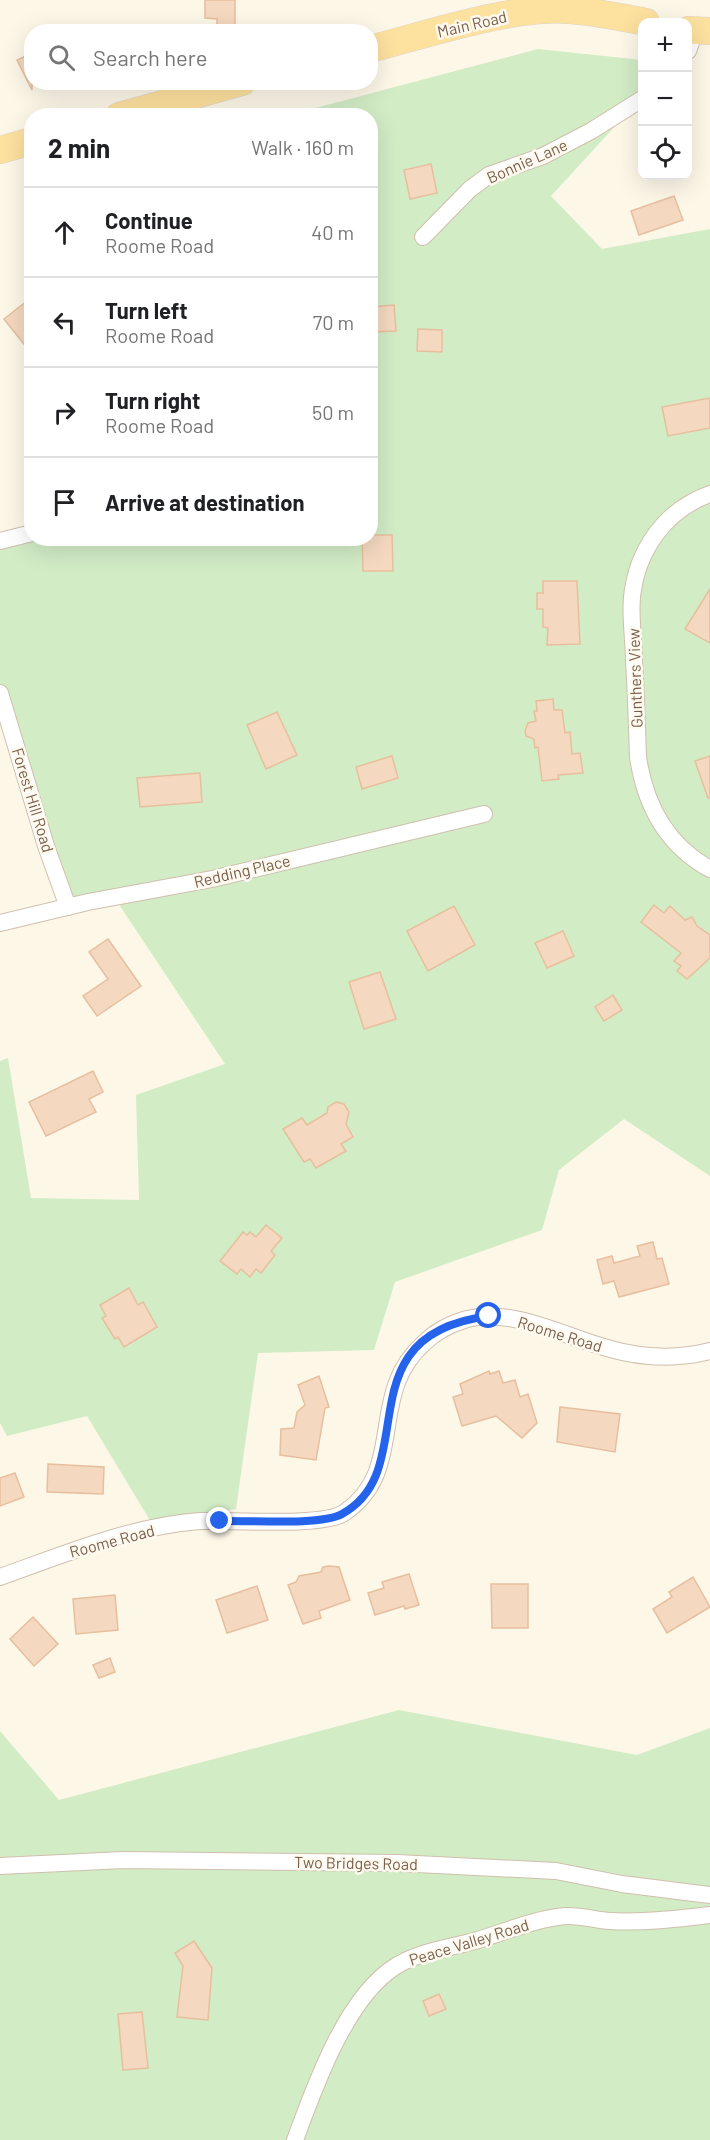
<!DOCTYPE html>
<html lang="en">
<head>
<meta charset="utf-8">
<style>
	body { margin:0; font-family:Barlow,sans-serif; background:#f6f6f6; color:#202124 }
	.controls { position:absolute; right:18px; top:18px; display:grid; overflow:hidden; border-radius:12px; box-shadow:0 6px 24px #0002 }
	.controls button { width:54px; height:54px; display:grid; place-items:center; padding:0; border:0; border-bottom:2px solid #e0e0e0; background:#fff; color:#202124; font:30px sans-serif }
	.stop { position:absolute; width:18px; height:18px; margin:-14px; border:4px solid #2563eb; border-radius:50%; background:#fff }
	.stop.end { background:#2563eb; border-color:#fff; box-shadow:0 2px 6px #0008 }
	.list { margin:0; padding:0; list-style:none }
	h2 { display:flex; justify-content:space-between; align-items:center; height:78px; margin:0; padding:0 24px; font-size:26px }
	h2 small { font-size:20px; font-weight:400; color:#757577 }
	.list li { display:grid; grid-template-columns:39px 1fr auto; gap:18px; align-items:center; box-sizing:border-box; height:90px; padding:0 24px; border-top:2px solid #e0e0e0 }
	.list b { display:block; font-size:22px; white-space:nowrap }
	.list p { margin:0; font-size:20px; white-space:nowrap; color:#757577 }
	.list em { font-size:20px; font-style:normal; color:#757577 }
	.icon { flex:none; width:33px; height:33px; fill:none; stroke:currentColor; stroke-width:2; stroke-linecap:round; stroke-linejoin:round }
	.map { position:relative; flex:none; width:710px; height:2140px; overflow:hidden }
	.search { position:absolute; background:#fff; box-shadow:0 6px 24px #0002; left:24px; top:24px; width:354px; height:66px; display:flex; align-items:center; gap:15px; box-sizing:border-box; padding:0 21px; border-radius:24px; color:#757577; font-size:22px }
	.panel { position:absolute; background:#fff; box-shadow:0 6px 24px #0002; left:24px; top:108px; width:354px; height:438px; border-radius:24px }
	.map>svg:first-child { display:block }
	.green { fill:#d2ecc6 }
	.building { fill:#f4d8bf; stroke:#e7bf9f; stroke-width:1.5 }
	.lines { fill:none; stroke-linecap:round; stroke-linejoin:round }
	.minor-casing { stroke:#d0bfad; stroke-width:18 }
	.primary-casing { stroke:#dcd5d0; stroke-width:28 }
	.minor { stroke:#fff; stroke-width:16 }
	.primary { stroke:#fde19f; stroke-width:27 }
	.route { stroke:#2563eb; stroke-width:8 }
	.labels { text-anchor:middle; stroke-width:5; stroke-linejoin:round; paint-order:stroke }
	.street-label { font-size:16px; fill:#795e4b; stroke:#fffaf0 }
</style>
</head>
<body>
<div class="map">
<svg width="710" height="2140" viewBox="0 0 710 2140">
	<rect width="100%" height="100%" fill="#fdf7e8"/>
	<!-- green -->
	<g class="green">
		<polygon points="538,49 642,60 642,97 551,196 602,249 710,229 710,1176 624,1119 559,1170 542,1230 395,1282 374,1350 258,1353 236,1509 151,1522 87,1416 7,1436 0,1423 0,1061 8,1058 31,1198 139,1200 136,1095 225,1064 112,894 66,902 0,697 0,539 370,538 370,116 289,115"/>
		<polygon points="399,1710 637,1755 710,1728 710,2140 0,2140 0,1731 59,1800"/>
	</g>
	<!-- building -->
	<g class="building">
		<polygon points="205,0 235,0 235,28 217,28 217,19 205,18"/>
		<polygon points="32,53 32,90 17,60"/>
		<polygon points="431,164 437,193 410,199 404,170"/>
		<polygon points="674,196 683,220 639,235 631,211"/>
		<polygon points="32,297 32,354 4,319"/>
		<polygon points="394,305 396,331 370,332 370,307"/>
		<polygon points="418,329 442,330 442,352 417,351"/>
		<polygon points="710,398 710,428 668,436 662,407"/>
		<polygon points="370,535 392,535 393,571 363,571 362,538 370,538"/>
		<polygon points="543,581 577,581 580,644 547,645 548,628 543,627 543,609 537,609 537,593 543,593"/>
		<polygon points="710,589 710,643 685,629"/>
		<polygon points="553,699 554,710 562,710 565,733 570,732 572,754 580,753 583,773 558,775 559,779 542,781 538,747 535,748 534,739 526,736 525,731 528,723 536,721 534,711 537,711 536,701"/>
		<polygon points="277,712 297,755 266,769 247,725"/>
		<polygon points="392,756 398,778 362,789 356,767"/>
		<polygon points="710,756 710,798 708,798 695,761"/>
		<polygon points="200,773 202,802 140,807 137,778"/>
		<polygon points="654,905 664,913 670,906 685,920 692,917 697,926 710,935 710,958 687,979 677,971 681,966 674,961 681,953 641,922"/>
		<polygon points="454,906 475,945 428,971 407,931"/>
		<polygon points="563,931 574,956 547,968 535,943"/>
		<polygon points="108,939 141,986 97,1016 83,996 108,979 89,952"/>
		<polygon points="380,972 396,1019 364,1029 349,982"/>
		<polygon points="613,995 622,1010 604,1021 595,1007"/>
		<polygon points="93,1071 103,1092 89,1099 96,1112 46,1136 29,1102"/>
		<polygon points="336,1102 344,1104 349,1112 346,1124 353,1137 341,1144 346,1151 316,1168 310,1159 304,1162 283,1129 302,1118 307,1125 327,1113 328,1107"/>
		<polygon points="266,1225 282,1238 271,1251 275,1255 261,1273 256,1269 250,1277 241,1269 237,1274 220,1261 243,1232 247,1235 250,1232 256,1237"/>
		<polygon points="653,1242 657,1259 662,1258 669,1284 619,1297 614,1281 603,1284 597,1260 612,1256 614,1263 640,1256 637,1246"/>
		<polygon points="129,1288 138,1305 143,1302 157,1327 124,1347 118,1337 115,1339 102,1318 106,1316 100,1305"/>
		<polygon points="489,1371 490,1374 499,1371 503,1383 515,1380 520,1397 528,1394 537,1423 522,1438 496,1416 462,1426 453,1397 463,1394 460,1384"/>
		<polygon points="319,1376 329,1407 325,1408 316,1460 280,1455 281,1429 294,1428 297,1412 305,1405 298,1385"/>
		<polygon points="560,1407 620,1414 615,1452 557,1442"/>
		<polygon points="48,1464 104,1467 103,1494 47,1492"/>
		<polygon points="15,1473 24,1497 0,1506 0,1478"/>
		<polygon points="329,1566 339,1567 350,1600 319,1611 321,1618 303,1624 288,1585 296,1582 299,1576 321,1572 323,1567"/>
		<polygon points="409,1574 419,1605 405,1609 404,1606 375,1615 368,1593 384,1588 382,1582"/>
		<polygon points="693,1577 710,1607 667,1633 653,1609 672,1597 669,1592"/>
		<polygon points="491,1584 528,1584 528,1628 492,1628"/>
		<polygon points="257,1586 268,1620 227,1633 216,1600"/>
		<polygon points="115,1595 118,1630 76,1634 73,1599"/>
		<polygon points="33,1617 58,1644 34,1666 10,1639"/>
		<polygon points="110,1658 115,1672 99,1678 93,1665"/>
		<polygon points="194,1941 212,1968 208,2020 177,2017 183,1966 175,1953"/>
		<polygon points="439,1994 446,2009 429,2016 423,2001"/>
		<polygon points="142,2012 148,2068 123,2070 118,2014"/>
	</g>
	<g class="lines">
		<!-- minor casing -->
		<g class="minor-casing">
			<g id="minor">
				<polyline points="688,51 695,31"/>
				<polyline points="423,237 470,189 489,175 543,156 591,131 642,99"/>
				<path d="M710,494C665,510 637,550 632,597C630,618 634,641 634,661C636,693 637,725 638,757C645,804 666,845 710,869"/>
				<polyline points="0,541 32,533"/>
				<polyline points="0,693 46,846 68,907"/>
				<polyline points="0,923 88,902 212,879 484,814"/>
				<path d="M0,1577C65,1554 131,1526 200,1521C231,1520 323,1527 344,1513C408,1470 366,1394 424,1343C436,1331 450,1324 467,1319C514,1308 563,1336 607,1348C641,1358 675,1360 710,1351"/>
				<polyline points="0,1866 123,1860 397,1863 556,1871 622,1884 710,1895"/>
				<path d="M295,2140C315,2086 346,1997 396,1966C420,1951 450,1948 478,1940C507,1931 535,1919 565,1916C581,1915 595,1920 610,1921C643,1923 678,1919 710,1915"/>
			</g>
		</g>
		<!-- primary casing -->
		<g class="primary-casing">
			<g id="primary">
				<polyline points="688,30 710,31"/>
				<path d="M370,49C429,34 509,6 569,10C595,12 621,17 646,22"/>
				<polyline points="119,116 242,82"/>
				<polyline points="0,150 32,141"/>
			</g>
		</g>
		<!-- minor -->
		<use href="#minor" class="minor"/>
		<!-- primary -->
		<use href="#primary" class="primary"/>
	</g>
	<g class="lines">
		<!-- route -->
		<path class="route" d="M220,1521C247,1520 321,1526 342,1514C425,1469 340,1335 489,1316"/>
	</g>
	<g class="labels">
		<!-- street labels -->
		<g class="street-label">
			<text transform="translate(472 24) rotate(-13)" y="6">Main Road</text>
			<text transform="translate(527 161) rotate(-24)" y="6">Bonnie Lane</text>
			<text transform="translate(635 678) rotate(-92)" y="6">Gunthers View</text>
			<text transform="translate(33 800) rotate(73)" y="6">Forest Hill Road</text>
			<text transform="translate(242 871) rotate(-13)" y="6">Redding Place</text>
			<text transform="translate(560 1334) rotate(17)" y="6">Roome Road</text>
			<text transform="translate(112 1541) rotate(-15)" y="6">Roome Road</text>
			<text transform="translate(356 1863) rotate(1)" y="6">Two Bridges Road</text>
			<text transform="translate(469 1942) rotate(-17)" y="6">Peace Valley Road</text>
		</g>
	</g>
</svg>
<div class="controls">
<button>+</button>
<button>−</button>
<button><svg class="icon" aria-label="locate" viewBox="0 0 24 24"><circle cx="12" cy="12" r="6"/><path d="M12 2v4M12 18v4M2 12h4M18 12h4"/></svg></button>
</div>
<div class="stop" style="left:489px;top:1316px"></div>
<div class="stop end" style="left:220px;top:1521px"></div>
<div class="search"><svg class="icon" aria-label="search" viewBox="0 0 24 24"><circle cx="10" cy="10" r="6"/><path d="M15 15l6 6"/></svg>Search here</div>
<section class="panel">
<h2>2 min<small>Walk · 160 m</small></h2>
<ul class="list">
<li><svg class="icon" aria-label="ahead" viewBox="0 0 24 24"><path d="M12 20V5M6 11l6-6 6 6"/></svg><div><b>Continue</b><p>Roome Road</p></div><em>40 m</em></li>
<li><svg class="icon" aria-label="left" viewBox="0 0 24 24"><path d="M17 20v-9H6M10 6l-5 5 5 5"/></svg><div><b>Turn left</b><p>Roome Road</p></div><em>70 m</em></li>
<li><svg class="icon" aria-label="right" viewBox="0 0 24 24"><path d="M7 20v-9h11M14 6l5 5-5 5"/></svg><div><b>Turn right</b><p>Roome Road</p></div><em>50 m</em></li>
<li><svg class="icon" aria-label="arrive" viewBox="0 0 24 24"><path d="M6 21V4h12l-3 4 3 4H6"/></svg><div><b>Arrive at destination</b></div></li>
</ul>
</section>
</div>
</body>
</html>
